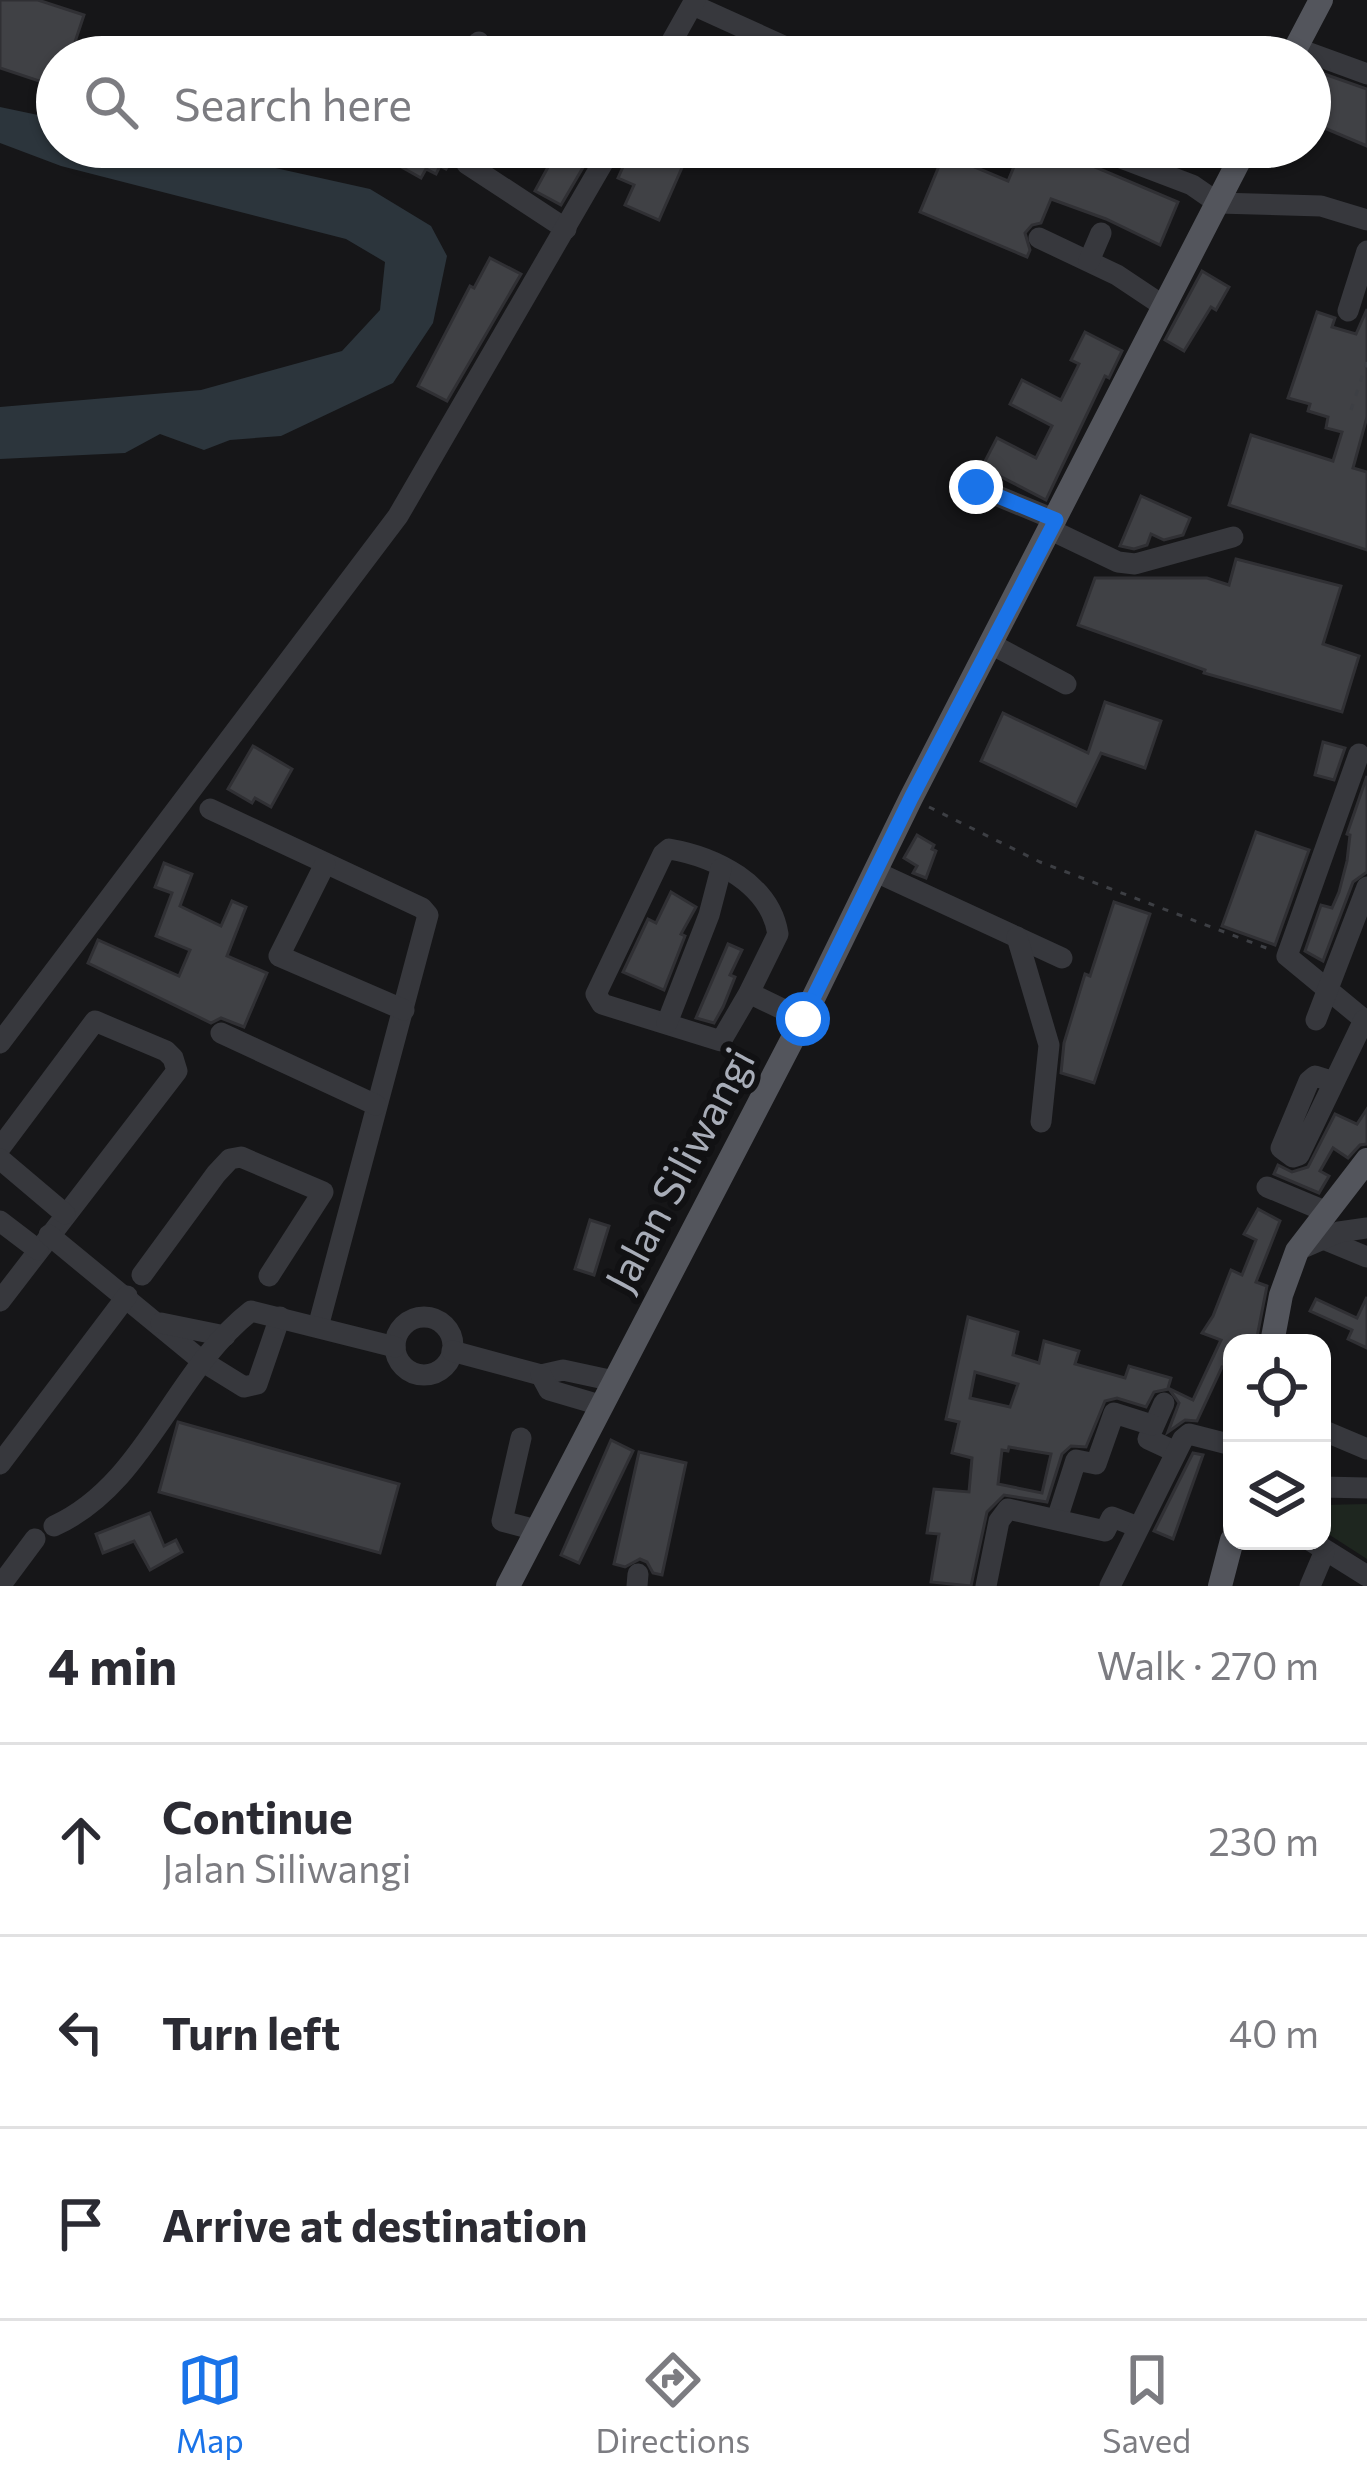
<!DOCTYPE html>
<html lang="en">
<head>
<meta charset="utf-8">
<style>
	body { margin:0; font-family:Commissioner,sans-serif; background:#f7f7f7; color:#2b2b33 }
	.controls { position:absolute; right:36px; bottom:36px; display:grid; overflow:hidden; border-radius:24px; box-shadow:0 3px 9px #0004 }
	.controls button { width:108px; height:108px; display:grid; place-items:center; padding:0; border:0; border-bottom:3px solid #e1e1e2; background:#fff; color:#2b2b33; font:60px sans-serif }
	.stop { position:absolute; width:36px; height:36px; margin:-27px; border:9px solid #1a73e8; border-radius:50%; background:#fff }
	.stop.end { background:#1a73e8; border-color:#fff; box-shadow:0 3px 12px #0008 }
	.list { margin:0; padding:0; list-style:none }
	h2 { display:flex; justify-content:space-between; align-items:center; height:156px; margin:0; padding:0 48px; font-size:51px }
	h2 small { font-size:39px; font-weight:400; color:#7c7c81 }
	.list li { display:grid; grid-template-columns:78px 1fr auto; gap:36px; align-items:center; box-sizing:border-box; height:192px; padding:0 48px; border-top:3px solid #e1e1e2 }
	.list b { display:block; font-size:45px; white-space:nowrap }
	.list p { margin:0; font-size:39px; white-space:nowrap; color:#7c7c81 }
	.list em { font-size:39px; font-style:normal; color:#7c7c81 }
	.icon { flex:none; width:66px; height:66px; fill:none; stroke:currentColor; stroke-width:2; stroke-linecap:round; stroke-linejoin:round }
	.map { position:relative; flex:none; width:1367px; height:1586px; overflow:hidden }
	.search { position:absolute; background:#fff; box-shadow:0 3px 9px #0004; left:36px; right:36px; top:36px; height:132px; display:flex; align-items:center; gap:30px; box-sizing:border-box; padding:0 42px; border-radius:66px; color:#7c7c81; font-size:45px }
	.sheet { height:732px; background:#fff }
	nav { display:flex; justify-content:space-around; align-items:center; box-sizing:border-box; height:168px; border-top:3px solid #e1e1e2; background:#fff; font-size:33px; color:#7c7c81 }
	nav a { display:grid; justify-items:center; gap:6px }
	nav .on { color:#1a73e8 }
	.map>svg:first-child { display:block }
	.green { fill:#1e261f }
	.water { fill:#2c353c }
	.building { fill:#404145; stroke:#303034; stroke-width:3; fill-rule:evenodd }
	.lines { fill:none; stroke-linecap:round; stroke-linejoin:round }
	.path { stroke:#3d3f44; stroke-width:3; stroke-dasharray:6 9; stroke-linecap:butt }
	.minor { stroke:#37383d; stroke-width:21 }
	.major { stroke:#53555c; stroke-width:24 }
	.route { stroke:#1a73e8; stroke-width:15 }
	.labels { text-anchor:middle; stroke-width:12; stroke-linejoin:round; paint-order:stroke }
	.street-label { font-size:42px; fill:#a8adb8; stroke:#111113 }
</style>
</head>
<body>
<div class="map">
<svg width="1367" height="1586" viewBox="0 0 1367 1586">
	<rect width="100%" height="100%" fill="#161618"/>
	<!-- green -->
	<polygon class="green" points="1367,1504 1367,1559 1322,1530 1322,1505"/>
	<!-- water -->
	<polygon class="water" points="0,107 57,119 57,147 181,147 370,189 431,226 447,256 433,323 393,383 281,436 230,440 204,450 160,434 125,453 0,459 0,407 201,390 342,351 380,310 385,262 346,239 61,166 0,143"/>
	<!-- building -->
	<g class="building">
		<polygon points="0,0 38,0 84,15 70,57 57,57 57,87 0,68"/>
		<polygon points="1310,69 1367,89 1367,146 1310,122"/>
		<polygon points="366,147 442,147 449,164 446,169 440,166 436,174 426,169 421,178"/>
		<polygon points="559,147 595,147 561,205 535,191"/>
		<polygon points="632,147 691,147 659,220 625,205 634,185 618,178"/>
		<polygon points="1022,147 1048,147 1178,202 1160,245 1106,219 1051,199 1041,223 1032,225 1025,233 1030,250 1027,257 920,212 944,154 1008,181"/>
		<polygon points="490,258 521,274 447,401 418,386 470,286 474,288"/>
		<polygon points="1202,271 1229,287 1216,310 1211,307 1184,351 1165,340"/>
		<polygon points="1367,309 1367,417 1353,468 1367,472 1367,550 1229,505 1251,435 1333,461 1342,432 1326,428 1328,417 1308,411 1310,404 1288,398 1317,312 1335,318 1332,327 1356,334"/>
		<polygon points="1085,332 1122,351 1109,378 1105,376 1046,500 982,467 997,438 1036,458 1052,426 1010,404 1022,380 1061,400 1079,364 1071,360"/>
		<polygon points="1141,496 1190,518 1183,535 1164,540 1151,534 1147,545 1134,549 1120,546"/>
		<polygon points="1236,559 1341,586 1323,644 1359,656 1342,712 1204,673 1205,670 1078,625 1095,578 1207,578 1229,585"/>
		<polygon points="1105,702 1161,721 1145,768 1101,753 1076,806 981,761 1003,713 1088,753"/>
		<polygon points="1323,742 1345,748 1334,780 1315,775"/>
		<polygon points="253,746 292,769 271,807 255,798 252,803 228,789"/>
		<polygon points="1367,776 1367,872 1353,882 1323,961 1305,951 1321,905 1332,908 1339,892 1347,861 1350,835 1347,834"/>
		<polygon points="1256,832 1309,850 1275,945 1222,926"/>
		<polygon points="917,835 934,845 932,849 936,851 926,878 913,873 917,866 904,858"/>
		<polygon points="164,863 192,874 180,906 186,909 221,926 232,901 246,907 227,956 267,973 244,1027 221,1018 211,1023 88,963 98,940 179,976 190,950 156,936 172,893 155,887"/>
		<polygon points="671,892 696,907 681,934 685,936 664,990 623,972 648,919 656,923"/>
		<polygon points="1114,902 1150,914 1094,1083 1061,1073 1064,1043 1085,974 1090,976"/>
		<polygon points="728,944 742,950 730,975 735,977 723,1007 714,1023 696,1018"/>
		<polygon points="1367,1109 1367,1144 1360,1145 1348,1158 1333,1148 1320,1171 1329,1176 1319,1193 1274,1174 1278,1165 1292,1172 1308,1167 1335,1114 1357,1124"/>
		<path d="M1258,1209L1280,1221L1256,1282L1267,1286L1256,1342L1232,1343V1369L1222,1367L1197,1421L1185,1420L1168,1432L1179,1403L1169,1389L1154,1392L1146,1407L1117,1398L1105,1401L1086,1447L1071,1446L1062,1454L1047,1502L1004,1495L987,1512L971,1586L931,1582L939,1534L927,1533L934,1489L969,1492L972,1458L952,1453L959,1422L946,1419L968,1317L1018,1332L1013,1355L1039,1363L1044,1341L1079,1351L1075,1364L1125,1378L1129,1366L1171,1378L1168,1388L1193,1400L1221,1340L1202,1333L1213,1316L1231,1270L1242,1275L1256,1240L1244,1234ZM975,1372L1018,1384L1010,1407L970,1398ZM1009,1447L1051,1454L1042,1493L998,1484L1002,1450L1008,1451Z"/>
		<polygon points="590,1220 609,1226 594,1275 575,1269"/>
		<polygon points="1367,1297 1367,1348 1348,1339 1352,1330 1310,1311 1316,1299 1357,1318"/>
		<polygon points="178,1422 399,1484 380,1553 159,1492"/>
		<polygon points="611,1440 633,1451 579,1563 561,1555"/>
		<polygon points="639,1452 686,1463 662,1575 653,1573 647,1562 640,1559 625,1567 614,1564"/>
		<polygon points="1193,1453 1203,1455 1173,1539 1154,1531"/>
		<polygon points="150,1513 164,1546 176,1540 182,1552 150,1570 134,1541 103,1553 96,1534"/>
	</g>
	<g class="lines">
		<!-- path -->
		<g class="path">
			<polyline points="1351,410 1367,362"/>
			<polyline points="929,807 1040,862 1269,949"/>
		</g>
		<!-- minor -->
		<g class="minor">
			<polyline points="693,5 808,57"/>
			<polyline points="1296,48 1367,74"/>
			<polyline points="473,57 479,42"/>
			<polyline points="663,57 695,0"/>
			<polyline points="457,147 467,164 566,229"/>
			<polyline points="1092,147 1192,185 1218,203 1321,206 1367,220"/>
			<polyline points="1039,238 1117,275 1165,307"/>
			<polyline points="1089,261 1101,233"/>
			<polyline points="1348,311 1367,251"/>
			<polyline points="976,487 1056,520"/>
			<polyline points="1051,530 1118,562 1135,564 1233,537"/>
			<polyline points="991,644 1066,684"/>
			<polyline points="1359,754 1287,956 1367,1022"/>
			<polyline points="210,809 422,908 428,915 318,1327"/>
			<polyline points="325,864 279,956 404,1010"/>
			<polyline points="876,872 1062,958"/>
			<polyline points="1017,937 1049,1045 1041,1122"/>
			<path d="M749,993L721,1041L602,1004L596,994L663,854L669,849C716,857 770,884 778,934L749,993L803,1019"/>
			<polyline points="1316,1020 1367,887"/>
			<polyline points="667,1023 709,915 721,869"/>
			<polyline points="221,1033 376,1105"/>
			<polyline points="0,1043 398,516 612,147"/>
			<polyline points="1334,1082 1315,1076 1309,1081 1281,1148 1293,1157 1299,1155 1364,1020"/>
			<polyline points="0,1148 95,1021 166,1051 173,1058 177,1071 0,1301"/>
			<polyline points="0,1159 65,1214"/>
			<polyline points="1267,1187 1327,1212"/>
			<polyline points="0,1221 38,1250"/>
			<polyline points="49,1235 202,1361 244,1387 257,1384 280,1317"/>
			<polyline points="1321,1238 1367,1257"/>
			<polyline points="1300,1249 1339,1232 1367,1228"/>
			<polyline points="142,1275 216,1174 230,1159 241,1157 323,1192 269,1276"/>
			<circle cx="424" cy="1346" r="29"/>
			<polyline points="161,1323 225,1336"/>
			<polyline points="452,1351 541,1375 563,1370 614,1381"/>
			<polyline points="541,1375 549,1390 600,1405"/>
			<polyline points="1164,1403 1148,1439 1176,1452"/>
			<polyline points="1322,1430 1367,1449"/>
			<polyline points="521,1438 502,1521 536,1530"/>
			<polyline points="0,1464 127,1296"/>
			<polyline points="1322,1487 1367,1488"/>
			<polyline points="1057,1519 1076,1460 1096,1464 1114,1413 1152,1425"/>
			<path d="M54,1526C145,1485 174,1371 251,1311L395,1347"/>
			<polyline points="1311,1541 1367,1576"/>
			<polyline points="0,1586 35,1539"/>
			<polyline points="637,1586 638,1574"/>
			<polyline points="986,1586 999,1521 1008,1509 1105,1531 1112,1517 1138,1527"/>
			<polyline points="1110,1586 1183,1439 1189,1434 1232,1445"/>
			<polyline points="1310,1586 1324,1553"/>
		</g>
		<!-- major -->
		<g class="major">
			<polyline points="1291,57 1321,0"/>
			<polyline points="1272,1343 1281,1295 1297,1251 1367,1160"/>
			<polyline points="508,1586 803,1019 911,798 1246,147"/>
			<polyline points="1220,1586 1232,1540"/>
		</g>
	</g>
	<g class="lines">
		<!-- route -->
		<polyline class="route" points="803,1019 911,798 1056,520 976,487"/>
	</g>
	<g class="labels">
		<!-- street labels -->
		<g class="street-label">
			<text transform="translate(680 1170) rotate(-62)" y="15">Jalan Siliwangi</text>
		</g>
	</g>
</svg>
<div class="controls">
<button><svg class="icon" aria-label="locate" viewBox="0 0 24 24"><circle cx="12" cy="12" r="6"/><path d="M12 2v4M12 18v4M2 12h4M18 12h4"/></svg></button>
<button><svg class="icon" aria-label="layers" viewBox="0 0 24 24"><path d="M12 4l9 5-9 5-9-5zM3 14l9 5 9-5"/></svg></button>
</div>
<div class="stop" style="left:803px;top:1019px"></div>
<div class="stop end" style="left:976px;top:487px"></div>
<div class="search"><svg class="icon" aria-label="search" viewBox="0 0 24 24"><circle cx="10" cy="10" r="6"/><path d="M15 15l6 6"/></svg>Search here</div>
</div>
<section class="sheet">
<h2>4 min<small>Walk · 270 m</small></h2>
<ul class="list">
<li><svg class="icon" aria-label="ahead" viewBox="0 0 24 24"><path d="M12 20V5M6 11l6-6 6 6"/></svg><div><b>Continue</b><p>Jalan Siliwangi</p></div><em>230 m</em></li>
<li><svg class="icon" aria-label="left" viewBox="0 0 24 24"><path d="M17 20v-9H6M10 6l-5 5 5 5"/></svg><div><b>Turn left</b></div><em>40 m</em></li>
<li><svg class="icon" aria-label="arrive" viewBox="0 0 24 24"><path d="M6 21V4h12l-3 4 3 4H6"/></svg><div><b>Arrive at destination</b></div></li>
</ul>
</section>
<nav>
<a class="on"><svg class="icon" aria-label="map" viewBox="0 0 24 24"><path d="M3 6l6-2 6 2 6-2v14l-6 2-6-2-6 2zM9 4v14M15 6v14"/></svg>Map</a>
<a><svg class="icon" aria-label="directions" viewBox="0 0 24 24"><path d="M12 3l9 9-9 9-9-9zM9 14v-3h6M13 9l2 2-2 2"/></svg>Directions</a>
<a><svg class="icon" aria-label="saved" viewBox="0 0 24 24"><path d="M7 4h10v16l-5-4-5 4z"/></svg>Saved</a>
</nav>
</body>
</html>
